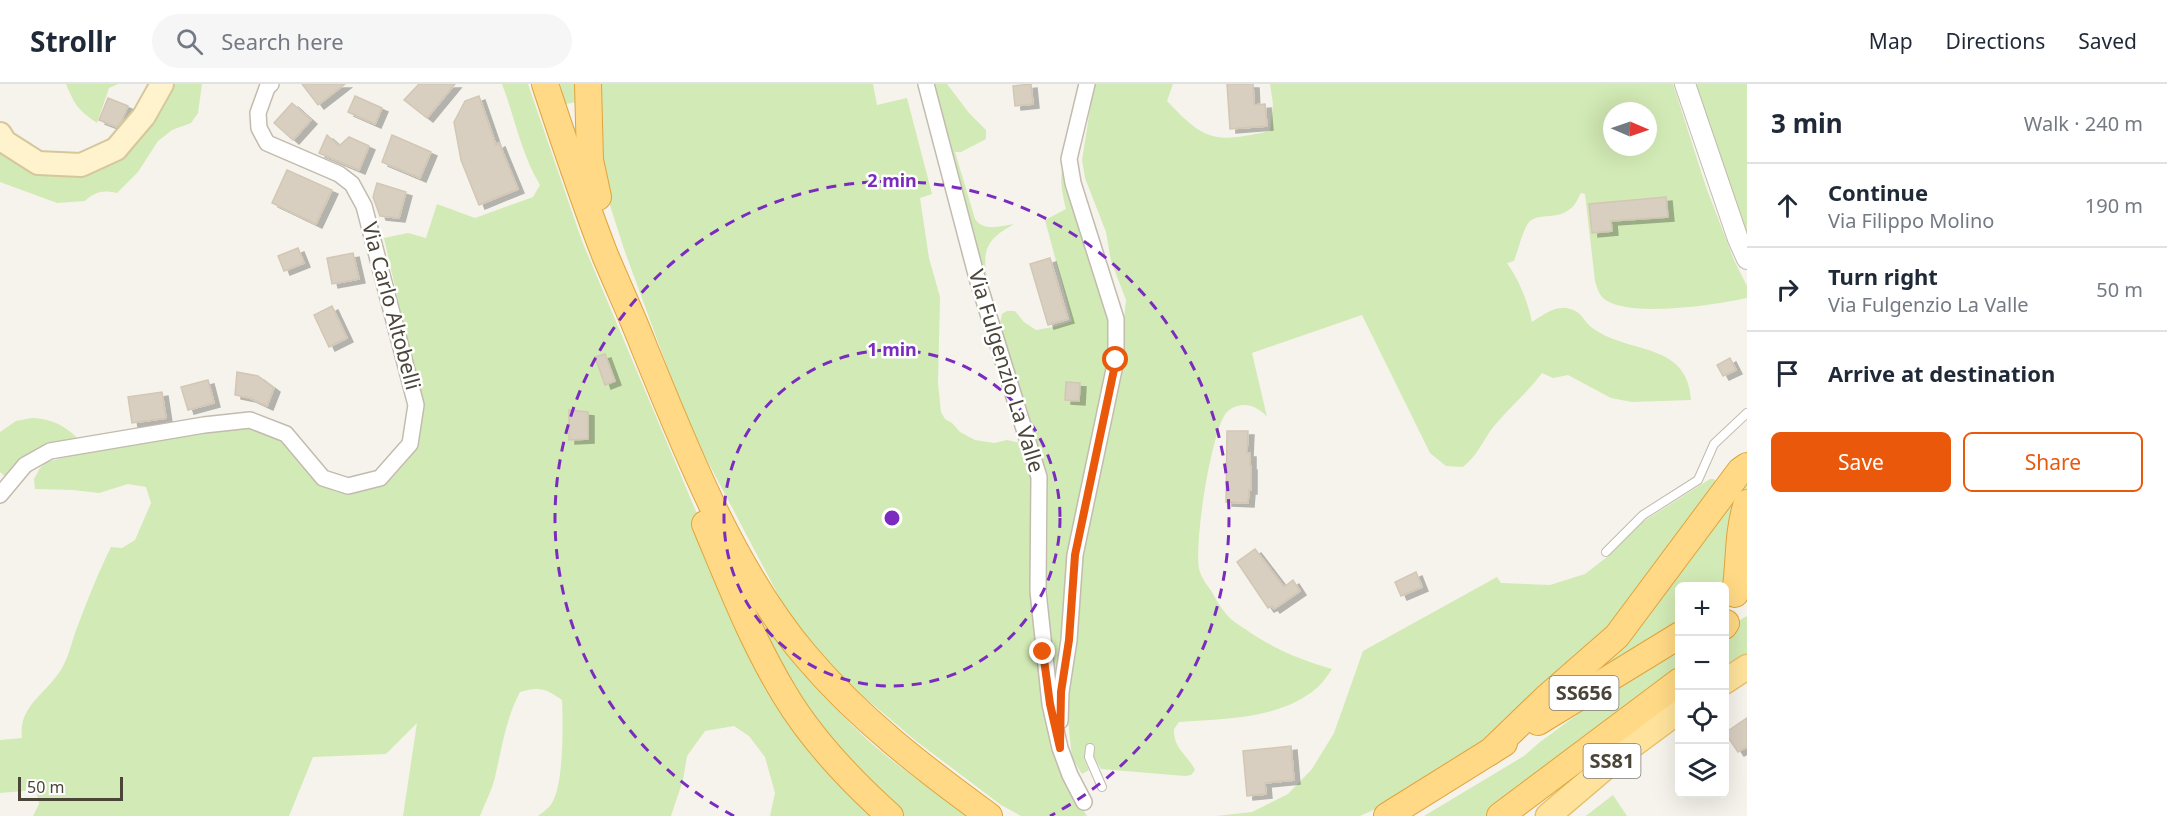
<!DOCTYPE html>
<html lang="en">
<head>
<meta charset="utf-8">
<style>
	body { margin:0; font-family:"Noto Sans",sans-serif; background:#f6f6f7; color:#1f2937 }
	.controls { position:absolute; right:18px; bottom:18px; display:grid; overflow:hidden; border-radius:9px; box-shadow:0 6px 24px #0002 }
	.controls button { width:54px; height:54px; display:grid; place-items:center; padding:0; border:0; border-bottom:2px solid #e0e1e3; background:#fff; color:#1f2937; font:30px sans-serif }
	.compass { position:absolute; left:1603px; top:18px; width:54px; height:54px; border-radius:50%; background:#fff; box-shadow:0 6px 24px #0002; rotate:92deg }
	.scale { position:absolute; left:18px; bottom:15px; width:105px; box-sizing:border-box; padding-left:6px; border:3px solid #4b4439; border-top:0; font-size:16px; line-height:21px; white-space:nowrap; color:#4b4439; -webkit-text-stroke:4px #fff; paint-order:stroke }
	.stop { position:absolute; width:18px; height:18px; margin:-14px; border:4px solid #ea580c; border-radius:50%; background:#fff }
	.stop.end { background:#ea580c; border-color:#fff; box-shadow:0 2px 6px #0008 }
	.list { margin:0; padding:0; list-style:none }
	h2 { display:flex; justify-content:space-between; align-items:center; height:78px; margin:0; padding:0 24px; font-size:26px }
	h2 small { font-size:20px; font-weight:400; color:#747a83 }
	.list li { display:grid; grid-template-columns:39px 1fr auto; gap:18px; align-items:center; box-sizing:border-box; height:84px; padding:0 24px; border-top:2px solid #e0e1e3 }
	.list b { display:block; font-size:22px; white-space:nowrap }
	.list p { margin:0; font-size:20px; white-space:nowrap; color:#747a83 }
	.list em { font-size:20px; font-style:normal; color:#747a83 }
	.actions { display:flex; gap:12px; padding:18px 24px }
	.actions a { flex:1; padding:14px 0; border:2px solid #ea580c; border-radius:9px; text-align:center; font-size:21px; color:#ea580c }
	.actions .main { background:#ea580c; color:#fff }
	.icon { flex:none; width:33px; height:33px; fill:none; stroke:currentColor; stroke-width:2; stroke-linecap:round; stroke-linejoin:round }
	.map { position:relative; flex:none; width:1747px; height:732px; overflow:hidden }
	header { display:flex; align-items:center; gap:36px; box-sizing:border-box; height:84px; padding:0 30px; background:#fff; border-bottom:2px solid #e0e1e3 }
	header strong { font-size:28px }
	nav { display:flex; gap:33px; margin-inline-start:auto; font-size:21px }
	.search { width:420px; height:54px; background:#f6f6f7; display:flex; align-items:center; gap:15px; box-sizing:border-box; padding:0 21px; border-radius:33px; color:#747a83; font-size:22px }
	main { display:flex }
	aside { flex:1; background:#fff }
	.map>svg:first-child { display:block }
	.green { fill:#d2eab5; fill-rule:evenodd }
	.building { fill:#d8cfc1; stroke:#d3c7b4; stroke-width:1.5; filter:url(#shadow) }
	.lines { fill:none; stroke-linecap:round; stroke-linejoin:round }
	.service-casing { stroke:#c2bbae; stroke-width:10 }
	.minor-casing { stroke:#c2bbae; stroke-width:18 }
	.tertiary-casing { stroke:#c2bbae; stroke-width:22 }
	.secondary-casing { stroke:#d6c79b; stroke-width:26 }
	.primary-casing { stroke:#e6c16a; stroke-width:27 }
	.trunk-casing { stroke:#e0a43c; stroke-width:28 }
	.service { stroke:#fff; stroke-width:8 }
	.minor { stroke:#fff; stroke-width:15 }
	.tertiary { stroke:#fff; stroke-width:20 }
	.secondary { stroke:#fff3cd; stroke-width:22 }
	.primary { stroke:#ffe39c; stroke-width:24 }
	.trunk { stroke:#ffd985; stroke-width:26 }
	.route { stroke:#ea580c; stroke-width:8 }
	.ring { fill:none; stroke:#7b2cbf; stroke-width:3; stroke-dasharray:10 8 }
	.labels { text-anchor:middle; stroke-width:5; stroke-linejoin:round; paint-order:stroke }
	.shield { fill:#fff; stroke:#817c74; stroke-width:1.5 }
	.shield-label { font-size:20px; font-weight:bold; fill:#4b4439 }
	.street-label { font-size:21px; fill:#4b4439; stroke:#fff }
	.centre { fill:#7b2cbf; stroke:#fff; stroke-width:3 }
	.ring-label { font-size:18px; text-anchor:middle; font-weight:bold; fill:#7b2cbf; stroke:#fff; stroke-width:5; stroke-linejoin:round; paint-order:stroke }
</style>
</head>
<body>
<header>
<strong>Strollr</strong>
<div class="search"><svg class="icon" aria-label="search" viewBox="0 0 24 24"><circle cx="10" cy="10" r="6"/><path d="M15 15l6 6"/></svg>Search here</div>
<nav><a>Map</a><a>Directions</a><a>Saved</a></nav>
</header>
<main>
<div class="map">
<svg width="1747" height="732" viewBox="0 0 1747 732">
	<defs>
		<filter id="shadow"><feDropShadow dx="6" dy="4" stdDeviation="0" flood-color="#0004"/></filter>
	</defs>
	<rect width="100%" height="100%" fill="#f6f3ec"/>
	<!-- green -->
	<g class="green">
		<path d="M66,0H118L109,4L97,39C77,25 75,21 66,0Z"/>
		<path d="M164,0H202L198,29L191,39L172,46L158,57L138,88L117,109C103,106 96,107 85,117L57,119L0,98V66C34,91 41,87 82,87Z"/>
		<path d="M502,0H528L582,157L760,579L882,732H770L775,709L765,673L749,652L734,642L705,647L687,672L683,696L671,732H538C543,728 549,724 552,719C564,699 563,640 562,616C546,605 540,602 520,608C506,634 502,663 495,693C492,706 485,719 480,732H403L417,639L386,670L313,673L289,732H33L39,720L36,706L0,709V656L22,654C18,621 47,610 62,584C68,574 71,561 75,549C86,520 97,491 111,463L122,464L135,456L151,419L146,403L128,400L99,409L73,406L35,405L34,395L40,384L47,378L77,370L176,349L254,343L286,353L325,403L337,408L359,407L380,402L393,393L411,372L418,352V305L384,154L408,149L426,154L437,120L475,134L533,113L540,101C521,70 515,34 502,0Z"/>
		<polygon points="560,0 585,0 578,18 565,20"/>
		<path d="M598,0H873L877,21L907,14L932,110L920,114L929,174L940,213L938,299L941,328L945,335L952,339L960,348L975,356L994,359L1007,356L1024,360L1035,398L1049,647C1057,682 1068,702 1087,732H1021L1001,721L916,657L850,601L817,564L785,524L688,340L624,165L598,84Z"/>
		<path d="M931,0H947L969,29L986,46V55L961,68H955L975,135C984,148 1000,142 1014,140C1006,145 996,150 990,159C979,176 990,203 994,221L986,207Z"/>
		<path d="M1094,0H1173L1167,17C1206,58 1214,59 1270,47L1273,20L1270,0H1673L1706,103L1734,176L1747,202V214C1714,221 1636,233 1607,217C1600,213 1597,205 1595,197L1585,110L1581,109C1578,114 1575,122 1570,125C1557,136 1540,129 1530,137C1523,144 1518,167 1514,177L1507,179C1520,198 1527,216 1532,238C1543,231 1557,220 1570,225C1579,227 1582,233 1587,239C1591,244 1597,247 1602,250C1638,269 1688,262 1691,316L1632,318L1611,314L1568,291L1553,294L1542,289C1527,309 1510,323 1494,342C1482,357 1479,370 1463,383L1446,382L1430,369L1362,231L1252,269L1267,333C1257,321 1240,316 1227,328C1212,342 1192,467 1200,488C1202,495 1208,502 1212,508C1216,516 1221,524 1227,531C1232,537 1239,541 1245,545C1272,564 1300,576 1332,585C1328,591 1323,598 1318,603C1280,636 1226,634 1179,638L1174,645C1173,664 1187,670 1195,686L1191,691L1185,692L1101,685L1093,672L1084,675L1089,686L1082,690L1072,674L1068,636V596L1079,537L1078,499L1121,262L1126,216L1111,177L1106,148L1085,94L1082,76ZM1612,27H1648V63H1612Z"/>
		<polygon points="1696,0 1747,0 1747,151 1723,91"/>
		<path d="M1067,70L1108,213L1111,276L1057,619L1047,504L1048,401L1040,368L1002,251L1000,239L1002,230L1007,227H1015L1024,238L1036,246L1053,243L1072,237L1045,136L1066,125C1061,106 1058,88 1067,70Z"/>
		<path d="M32,334C52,335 65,341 79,356L6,393L0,388V348L16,337Z"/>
		<polygon points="1747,394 1747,408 1731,513 1725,517 1724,502 1680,502 1679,544 1599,592 1593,587"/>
		<polygon points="1710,395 1714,395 1717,399 1613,550 1497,654 1400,714 1360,732 1216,732 1252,728 1288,710 1312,685 1334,649 1363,567 1497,493 1501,499 1550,501 1585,490 1607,473 1612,465 1633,444"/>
		<path d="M1747,532V578L1725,591C1725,569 1725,542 1747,532Z"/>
		<path d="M763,543H772C797,576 822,609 850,639C885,675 929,704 970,732H897L788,604Z"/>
		<polygon points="1679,568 1679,591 1490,732 1424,732 1524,672 1540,658 1589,622"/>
		<polygon points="1613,711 1627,732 1585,732 1587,731"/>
	</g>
	<!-- building -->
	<g class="building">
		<polygon points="302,0 345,0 318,21"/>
		<polygon points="419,0 455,0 427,34 404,16"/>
		<polygon points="1031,0 1033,20 1015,22 1013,2"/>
		<polygon points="1227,0 1253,0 1254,21 1265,20 1267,42 1230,45"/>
		<polygon points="355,12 382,24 375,40 348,28"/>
		<polygon points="479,12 496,61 499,59 518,105 479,121 461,76 454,38 465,17"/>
		<polygon points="108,14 128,22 121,38 117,43 99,36"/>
		<polygon points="292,19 311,36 293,56 274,39"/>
		<polygon points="327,51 339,62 349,53 369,62 359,86 319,69"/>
		<polygon points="392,51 431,68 420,94 382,78"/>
		<polygon points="287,86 332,106 316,140 272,119"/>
		<polygon points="377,99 406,108 399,134 380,132 373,113"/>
		<polygon points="1666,113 1668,133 1611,137 1612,147 1592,149 1589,120"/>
		<polygon points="298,164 304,179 284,187 278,172"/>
		<polygon points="353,169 359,195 332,200 327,174"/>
		<polygon points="1050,174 1068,235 1048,241 1030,180"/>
		<polygon points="332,222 347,254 329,263 314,231"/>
		<polygon points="605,270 615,297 605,301 595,273"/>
		<polygon points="1730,274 1736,286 1723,292 1717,281"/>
		<polygon points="237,288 258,292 274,304 267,322 250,314 235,311"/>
		<polygon points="208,296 214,319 188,326 181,303"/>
		<polygon points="1066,298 1080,299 1079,317 1065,316"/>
		<polygon points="162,308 166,334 132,339 128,313"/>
		<polygon points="569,326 588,328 588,355 569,356"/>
		<polygon points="1227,347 1248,347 1247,369 1250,369 1250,382 1251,382 1251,406 1249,406 1248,419 1226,418"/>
		<polygon points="1255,465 1284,503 1293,496 1300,507 1274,525 1272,522 1268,524 1237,478"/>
		<polygon points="1416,488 1422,503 1401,512 1395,498"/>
		<polygon points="1747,634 1747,663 1738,668 1725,649"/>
		<polygon points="1291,662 1294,696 1265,699 1266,710 1247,712 1243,667"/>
	</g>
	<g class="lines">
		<!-- service casing -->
		<g class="service-casing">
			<g id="service">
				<polyline points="1606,468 1643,431 1698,396 1714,360 1747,329"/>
				<polyline points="1090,664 1089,673 1102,703"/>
			</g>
		</g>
		<!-- minor casing -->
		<g class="minor-casing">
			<g id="minor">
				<polyline points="926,0 977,194 1039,393 1038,507 1050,620 1060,664 1070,691 1084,718"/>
				<polyline points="0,411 25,381 50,367 204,341 250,336 286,350 323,394 348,402 380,394 410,360 416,321 364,122 352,100 339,90 267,59 259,44 258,29 267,4 271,0"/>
				<polyline points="1060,637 1061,608 1069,556 1075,471 1116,276 1116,235 1073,99 1069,75 1087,0"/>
			</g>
		</g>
		<!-- tertiary casing -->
		<g class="tertiary-casing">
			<polyline id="tertiary" points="1685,0 1738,155 1747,175"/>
		</g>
		<!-- secondary casing -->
		<g class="secondary-casing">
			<polyline id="secondary" points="0,50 5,58 38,79 81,81 116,65 144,32 162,0"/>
		</g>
		<!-- primary casing -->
		<g class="primary-casing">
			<g id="primary">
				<polyline points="1724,598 1747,583"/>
				<polyline points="1548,732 1622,669 1680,626"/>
			</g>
		</g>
		<!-- trunk casing -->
		<g class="trunk-casing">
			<g id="trunk">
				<path d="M545,0C564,57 583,115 605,171C618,202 632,232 644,263C686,366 733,486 805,571C858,634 923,684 989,732"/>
				<polyline points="588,0 590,76 598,113"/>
				<path d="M705,440C729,497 752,557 785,611C812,656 850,696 890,732"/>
				<path d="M1735,510C1740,479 1737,449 1747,419"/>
				<polyline points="1724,542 1726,539"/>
				<polyline points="1538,638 1680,551"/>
				<polyline points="1490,668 1546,614 1617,552 1740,387 1747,382"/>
				<polyline points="1387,732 1504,659"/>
				<polyline points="1500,732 1680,597"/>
			</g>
		</g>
		<!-- service -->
		<use href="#service" class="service"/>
		<!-- minor -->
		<use href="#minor" class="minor"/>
		<!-- tertiary -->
		<use href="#tertiary" class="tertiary"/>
		<!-- secondary -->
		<use href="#secondary" class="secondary"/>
		<!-- primary -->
		<use href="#primary" class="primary"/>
		<!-- trunk -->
		<use href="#trunk" class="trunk"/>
	</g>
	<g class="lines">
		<!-- route -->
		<polyline class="route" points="1043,568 1050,620 1060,664 1061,608 1069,556 1075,471 1116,276"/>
	</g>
	<!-- distance rings -->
	<g class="ring">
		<circle cx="892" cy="434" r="168"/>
		<path d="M734 732A337 337 0 1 1 1050 732"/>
	</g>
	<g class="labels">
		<!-- shield labels -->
		<g class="shield">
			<rect x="1549.5" y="592" width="69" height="34" rx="4.5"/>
			<rect x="1583.5" y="660" width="57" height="34" rx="4.5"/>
		</g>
		<g class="shield-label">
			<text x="1584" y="616">SS656</text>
			<text x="1612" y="684">SS81</text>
		</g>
		<!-- street labels -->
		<g class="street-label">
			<text transform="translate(391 222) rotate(75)" y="7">Via Carlo Altobelli</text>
			<text transform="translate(1006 287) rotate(73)" y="7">Via Fulgenzio La Valle</text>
		</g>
	</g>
	<circle cx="892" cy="434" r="9" class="centre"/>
	<g class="ring-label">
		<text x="892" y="103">2 min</text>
		<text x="892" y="272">1 min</text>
	</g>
</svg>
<div class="controls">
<button>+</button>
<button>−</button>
<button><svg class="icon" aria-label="locate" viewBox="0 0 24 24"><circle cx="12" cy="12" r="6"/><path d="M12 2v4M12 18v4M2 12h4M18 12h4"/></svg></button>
<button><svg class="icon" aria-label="layers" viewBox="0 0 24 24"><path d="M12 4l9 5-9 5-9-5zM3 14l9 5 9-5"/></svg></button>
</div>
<svg class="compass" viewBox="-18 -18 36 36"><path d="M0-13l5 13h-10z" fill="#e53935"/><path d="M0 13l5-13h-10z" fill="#747a83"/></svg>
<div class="scale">50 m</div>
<div class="stop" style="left:1116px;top:276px"></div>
<div class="stop end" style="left:1043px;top:568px"></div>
</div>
<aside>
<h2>3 min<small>Walk · 240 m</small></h2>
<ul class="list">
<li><svg class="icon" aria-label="ahead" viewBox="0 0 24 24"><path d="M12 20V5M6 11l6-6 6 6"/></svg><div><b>Continue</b><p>Via Filippo Molino</p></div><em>190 m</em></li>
<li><svg class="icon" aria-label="right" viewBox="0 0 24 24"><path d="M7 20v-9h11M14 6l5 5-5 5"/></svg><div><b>Turn right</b><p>Via Fulgenzio La Valle</p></div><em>50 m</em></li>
<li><svg class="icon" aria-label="arrive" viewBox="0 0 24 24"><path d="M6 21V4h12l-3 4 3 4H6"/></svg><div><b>Arrive at destination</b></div></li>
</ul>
<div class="actions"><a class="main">Save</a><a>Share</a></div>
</aside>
</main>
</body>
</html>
